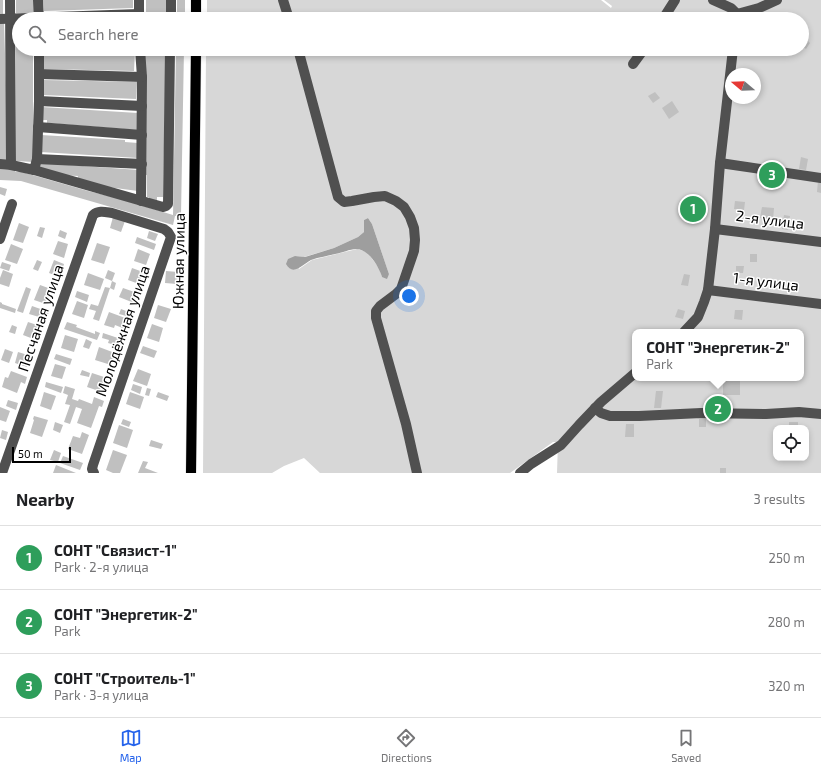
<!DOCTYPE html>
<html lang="en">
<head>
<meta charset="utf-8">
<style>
	body { margin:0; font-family:"Exo 2",sans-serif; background:#f2f2f2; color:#202124 }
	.controls { position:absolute; right:12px; bottom:12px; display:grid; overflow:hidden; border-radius:8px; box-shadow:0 2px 6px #0003 }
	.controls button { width:36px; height:36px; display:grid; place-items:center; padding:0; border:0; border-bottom:1px solid #e0e0e0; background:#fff; color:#202124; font:20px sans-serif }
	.compass { position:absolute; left:725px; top:68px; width:36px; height:36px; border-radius:50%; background:#fff; box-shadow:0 2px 6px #0003; rotate:289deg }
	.scale { position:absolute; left:12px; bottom:10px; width:59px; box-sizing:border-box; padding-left:4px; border:2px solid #000; border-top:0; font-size:11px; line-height:14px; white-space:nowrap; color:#000; -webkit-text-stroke:3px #fff; paint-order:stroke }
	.you { position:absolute; left:409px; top:296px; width:14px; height:14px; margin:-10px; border:3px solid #fff; border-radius:50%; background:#1a73e8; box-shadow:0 0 0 6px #1a73e833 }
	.badge { display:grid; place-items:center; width:26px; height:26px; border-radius:50%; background:#2563eb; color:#fff; font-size:13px; font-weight:700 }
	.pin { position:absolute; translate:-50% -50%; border:2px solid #fff; box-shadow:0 1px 4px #0006 }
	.popup { position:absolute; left:632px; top:329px; width:172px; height:52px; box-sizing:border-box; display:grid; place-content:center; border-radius:8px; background:#fff; filter:drop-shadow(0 1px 3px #0005); font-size:13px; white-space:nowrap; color:#757577 }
	.popup b { font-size:15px; color:#202124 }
	.popup::after { content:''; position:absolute; left:50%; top:100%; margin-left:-8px; border:8px solid transparent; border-top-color:#fff }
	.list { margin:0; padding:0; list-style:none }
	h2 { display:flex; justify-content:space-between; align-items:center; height:52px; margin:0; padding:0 16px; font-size:17px }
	h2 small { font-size:13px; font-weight:400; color:#757577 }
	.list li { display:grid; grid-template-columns:26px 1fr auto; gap:12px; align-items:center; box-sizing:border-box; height:64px; padding:0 16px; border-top:1px solid #e0e0e0 }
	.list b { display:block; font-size:15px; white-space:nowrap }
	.list p { margin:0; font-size:13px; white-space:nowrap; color:#757577 }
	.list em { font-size:13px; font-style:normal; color:#757577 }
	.icon { flex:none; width:22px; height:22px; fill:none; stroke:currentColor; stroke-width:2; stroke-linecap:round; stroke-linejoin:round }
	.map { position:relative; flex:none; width:821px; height:473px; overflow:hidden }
	.search { position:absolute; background:#fff; box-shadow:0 2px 6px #0003; left:12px; right:12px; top:12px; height:44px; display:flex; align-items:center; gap:10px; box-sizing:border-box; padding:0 14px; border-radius:22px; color:#757577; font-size:15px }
	.sheet { height:244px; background:#fff }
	nav { display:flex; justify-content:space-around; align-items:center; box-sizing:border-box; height:56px; border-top:1px solid #e0e0e0; background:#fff; font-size:11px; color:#757577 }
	nav a { display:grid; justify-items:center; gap:2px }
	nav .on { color:#2563eb }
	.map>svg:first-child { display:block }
	.green { fill:#d7d7d7; fill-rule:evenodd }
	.water { fill:#9e9e9e }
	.building { fill:#c0c0c0 }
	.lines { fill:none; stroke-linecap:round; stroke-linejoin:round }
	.major-casing { stroke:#dbdbdb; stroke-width:11 }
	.minor { stroke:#505050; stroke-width:10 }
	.major { stroke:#000; stroke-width:10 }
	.labels { text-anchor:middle; stroke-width:3; stroke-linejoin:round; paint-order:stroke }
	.street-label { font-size:15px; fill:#000; stroke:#fff }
</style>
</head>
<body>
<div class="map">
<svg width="821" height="473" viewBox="0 0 821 473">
	<rect width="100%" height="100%" fill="#fff"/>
	<!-- green -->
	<path class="green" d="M207,0H601L611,8L612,6L604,0H821V473H557L558,442H553L510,473H320L304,458L284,466L272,473H203L206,49H802V19H207ZM731,74H755V98H731ZM368,218L372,224L389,274L382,277L379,268L367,252L357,249L312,260L299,269L295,256L304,257L334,248L358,237L364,232V220ZM635,332H801V378H635ZM776,428H806V458H776Z"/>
	<!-- water -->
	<path class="water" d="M368,218L372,224L389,274L387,279L382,277C379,267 369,249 356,249C350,249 342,253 335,254C328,256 319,257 311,260C303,264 293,277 286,264L288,259L295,256L305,257L334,248L358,237L364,232V220Z"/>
	<!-- building -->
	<g class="building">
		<rect x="0" y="0" width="3" height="14"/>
		<rect x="16" y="0" width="18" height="13"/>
		<polygon points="43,0 133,0 133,8 44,11"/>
		<polygon points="146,0 167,0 166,19 146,19"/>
		<polygon points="177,0 185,0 185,17 177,16"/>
		<polygon points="0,23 4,23 6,85 6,160 0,160"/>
		<polygon points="16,23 19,23 19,49 33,49 33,162 16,161"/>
		<polygon points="804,37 810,43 806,49 802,46 802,40"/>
		<polygon points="145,49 166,49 163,197 157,197 157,202 149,201 149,197 147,197 147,175 145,175"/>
		<polygon points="176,49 184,49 181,215 175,216 173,225 21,181 0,180 0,169 15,170 15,172 22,172 88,191 117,198 173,215"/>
		<polygon points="44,50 135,51 134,71 44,69"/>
		<polygon points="44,80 137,82 136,99 43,95"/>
		<polygon points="655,92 660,98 653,103 648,96"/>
		<polygon points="672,101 679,112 669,119 662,108"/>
		<polygon points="42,107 138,113 137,130 47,123 47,120 41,120"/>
		<polygon points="41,135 125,140 125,142 138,143 138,158 40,152"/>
		<polygon points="801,157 808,159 806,170 799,169"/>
		<polygon points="40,163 139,170 138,191 92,185 77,181 78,176 58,175 39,168"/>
		<polygon points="818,181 821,181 821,193 817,192"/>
		<polygon points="0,187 7,189 5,196 0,194"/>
		<polygon points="735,201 745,202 744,210 734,209"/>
		<polygon points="762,207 774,208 773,220 760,218"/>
		<polygon points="784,215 790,216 788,230 782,229"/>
		<polygon points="113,217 125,221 121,232 110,228"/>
		<polygon points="19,223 29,227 23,243 13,240"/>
		<polygon points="40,227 45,228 42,238 37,236"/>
		<polygon points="60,230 67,233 65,239 58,236"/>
		<polygon points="149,231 158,234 155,241 147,238"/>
		<polygon points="137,237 156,244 154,250 135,243"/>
		<polygon points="58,241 68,244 64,258 53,254"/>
		<polygon points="97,243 110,247 104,264 91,260"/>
		<polygon points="11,244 23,249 17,264 5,260"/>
		<polygon points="138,249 150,254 146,265 134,261"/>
		<rect x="750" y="254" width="7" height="8"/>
		<polygon points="37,260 42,262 38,271 33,269"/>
		<polygon points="54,260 64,264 60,277 49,273"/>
		<polygon points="2,262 11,265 9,271 0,268"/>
		<polygon points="736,266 744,266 743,273 736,273"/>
		<polygon points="132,268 143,272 139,284 128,280"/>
		<polygon points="3,270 13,274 9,287 0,284 0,278"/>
		<polygon points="108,270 115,273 112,281 105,278"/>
		<polygon points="166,271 178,272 177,284 165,283"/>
		<polygon points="88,273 104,279 100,290 84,285"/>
		<polygon points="684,274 690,275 688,286 681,285"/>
		<polygon points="112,281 116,283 114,290 110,288"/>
		<polygon points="40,285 51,289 46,304 34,300"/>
		<polygon points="26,287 31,289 23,313 17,311"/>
		<polygon points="105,287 110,288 99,321 93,319 96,311 89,309 91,304 98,306"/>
		<polygon points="123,288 137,293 134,303 119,297"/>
		<polygon points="77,291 89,295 87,302 75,297"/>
		<polygon points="77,301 88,305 84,318 72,314"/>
		<polygon points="0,302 2,303 2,304 16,309 15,313 0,308"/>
		<polygon points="158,305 171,309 166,322 154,318"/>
		<polygon points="32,306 49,312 46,319 29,314"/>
		<polygon points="121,309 131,313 130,317 119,314"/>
		<polygon points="678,309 685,311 683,319 675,317"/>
		<polygon points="735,310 743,310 742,320 734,319"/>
		<polygon points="109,312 128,319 125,329 115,325 114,328 104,325"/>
		<polygon points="28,322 40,326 36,340 23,335"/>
		<polygon points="67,322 77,325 76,327 95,334 95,331 100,333 97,340 64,329"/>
		<polygon points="152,324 163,328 159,342 147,338"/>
		<polygon points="12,325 17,327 15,334 9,332"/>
		<polygon points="103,333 124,340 122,347 108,343 109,340 102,338"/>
		<polygon points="65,335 78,339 74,352 61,348"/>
		<polygon points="86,339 92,342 89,349 83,347"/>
		<polygon points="143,346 157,351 154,358 140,353"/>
		<polygon points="99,347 115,353 111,365 95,360"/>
		<polygon points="5,349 13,352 9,363 1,360"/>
		<polygon points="18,352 31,356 27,367 15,363"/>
		<polygon points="56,354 72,359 70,365 54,359"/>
		<polygon points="55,364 66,367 62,379 51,376"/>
		<polygon points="138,369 151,374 147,386 133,381"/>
		<polygon points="82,370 90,373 89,377 80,375"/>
		<polygon points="11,371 27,377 25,384 21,382 17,393 2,387 5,377 8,378"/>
		<polygon points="92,373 107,378 102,392 87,387"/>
		<rect x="723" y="381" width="17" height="14"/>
		<polygon points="46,382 63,387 61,393 45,387"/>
		<polygon points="133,384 142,387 140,394 131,390"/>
		<polygon points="65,386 75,389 72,399 78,401 79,399 92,404 94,397 104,401 102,407 99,406 91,428 77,423 82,409 76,407 70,424 64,422 70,405 65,404 68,395 63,393"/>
		<polygon points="147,388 151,389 149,396 145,395"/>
		<polygon points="656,391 663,391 661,408 654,408"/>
		<polygon points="44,392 56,396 51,410 40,406"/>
		<polygon points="130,392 144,397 140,409 126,404"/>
		<polygon points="158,392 169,396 167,401 156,397"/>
		<polygon points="8,400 18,403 16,410 6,406"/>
		<rect x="718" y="402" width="7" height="6"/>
		<polygon points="0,407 10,411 6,422 0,420"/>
		<polygon points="34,416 48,420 42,437 30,433 34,420 33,419"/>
		<polygon points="123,419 131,422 129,427 121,424"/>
		<rect x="699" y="419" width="7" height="8"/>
		<polygon points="55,422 63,425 60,433 53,430"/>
		<rect x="789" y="422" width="9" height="6"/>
		<polygon points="626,424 634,424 634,437 625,437"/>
		<polygon points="119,425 133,430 127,448 113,443"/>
		<polygon points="2,430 8,432 6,440 0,438"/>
		<polygon points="82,432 89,435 82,454 68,449 73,436 80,438"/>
		<polygon points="151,440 163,444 161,449 149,446"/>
		<polygon points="54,450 61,453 58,462 50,460"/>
		<polygon points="113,450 127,455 120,473 113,473 106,470"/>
		<polygon points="63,456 83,463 80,470 60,463"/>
		<polygon points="143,461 148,462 145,468 158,473 138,473"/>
		<polygon points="56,465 76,473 53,473"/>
		<rect x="720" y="468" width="6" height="5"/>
	</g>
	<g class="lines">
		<!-- major casing -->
		<g class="major-casing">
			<g id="major">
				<polyline points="196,19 196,0"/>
				<polyline points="191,473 196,49"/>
			</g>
		</g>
		<!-- minor -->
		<g class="minor">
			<polyline points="10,0 11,165"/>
			<polyline points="38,0 39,19"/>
			<polyline points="283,0 289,19"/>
			<polyline points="713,0 731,8 737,14 737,19"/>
			<polyline points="737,14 759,8 777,0"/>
			<polyline points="0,19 139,14"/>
			<polyline points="139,19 139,0"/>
			<polyline points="171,19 171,0"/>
			<polyline points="663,19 675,0"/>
			<polyline points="140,49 142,77 141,201"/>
			<polyline points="298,49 338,197 344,202 352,201 374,197 385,196 396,201 404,207 410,217 414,228 415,240 414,251 401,289 396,294 380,306 376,311 376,318 406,424 417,473"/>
			<polyline points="633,64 644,49"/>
			<polyline points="39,74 142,77"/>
			<polyline points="39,101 142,106"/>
			<polyline points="38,127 142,135"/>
			<polyline points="37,159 142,164"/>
			<polyline points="720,163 821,178"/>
			<polyline points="0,164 11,165 34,170 163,207 166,206 168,204 170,49"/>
			<polyline points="34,170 37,159 39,101 39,49"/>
			<polyline points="715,229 821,242"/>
			<polyline points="0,239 12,204"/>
			<polyline points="708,290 821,304"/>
			<polyline points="684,332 698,317 704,302 708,290 715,229 720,163 733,49"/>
			<polyline points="595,408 601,413 610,416 639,416 701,413 766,414 799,412 821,414"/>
			<path d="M2,473L93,215C99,210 105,212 112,213L164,229L168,232L171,237L93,465L92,469L94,473"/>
			<polyline points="520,473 531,464 561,445 579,425 601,402 635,373"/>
		</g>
		<!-- major -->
		<use href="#major" class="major"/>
	</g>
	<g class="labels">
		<!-- street labels -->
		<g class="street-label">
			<text transform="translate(770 220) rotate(7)" y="5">2-я улица</text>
			<text transform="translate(179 261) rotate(-89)" y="5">Южная улица</text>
			<text transform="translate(766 282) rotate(7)" y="5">1-я улица</text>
			<text transform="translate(41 318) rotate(-71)" y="5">Песчаная улица</text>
			<text transform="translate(123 331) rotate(-71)" y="5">Молодёжная улица</text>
		</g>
	</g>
</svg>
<div class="controls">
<button><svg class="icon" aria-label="locate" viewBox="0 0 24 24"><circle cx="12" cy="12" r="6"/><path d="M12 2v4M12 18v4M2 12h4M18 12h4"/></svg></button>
</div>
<svg class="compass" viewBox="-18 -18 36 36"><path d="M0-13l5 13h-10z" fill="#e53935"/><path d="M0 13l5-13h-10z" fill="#757577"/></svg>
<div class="scale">50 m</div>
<div class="you"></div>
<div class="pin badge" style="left:693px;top:209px;background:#2e9e5b">1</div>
<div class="pin badge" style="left:718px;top:409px;background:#2e9e5b">2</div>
<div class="popup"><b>СОНТ &quot;Энергетик-2&quot;</b>Park</div>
<div class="pin badge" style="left:772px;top:175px;background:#2e9e5b">3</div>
<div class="search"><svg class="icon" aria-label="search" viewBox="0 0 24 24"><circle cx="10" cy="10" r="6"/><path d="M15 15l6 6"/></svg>Search here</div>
</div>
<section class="sheet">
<h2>Nearby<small>3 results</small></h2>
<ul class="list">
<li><span class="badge" style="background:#2e9e5b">1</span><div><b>СОНТ &quot;Связист-1&quot;</b><p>Park · 2-я улица</p></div><em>250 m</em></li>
<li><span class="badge" style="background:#2e9e5b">2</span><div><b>СОНТ &quot;Энергетик-2&quot;</b><p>Park</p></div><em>280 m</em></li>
<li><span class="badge" style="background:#2e9e5b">3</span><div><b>СОНТ &quot;Строитель-1&quot;</b><p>Park · 3-я улица</p></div><em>320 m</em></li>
</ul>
</section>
<nav>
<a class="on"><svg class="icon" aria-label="map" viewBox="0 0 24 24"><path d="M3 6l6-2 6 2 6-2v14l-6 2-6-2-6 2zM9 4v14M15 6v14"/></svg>Map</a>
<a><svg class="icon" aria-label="directions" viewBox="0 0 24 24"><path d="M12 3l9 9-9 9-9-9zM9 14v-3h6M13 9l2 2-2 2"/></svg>Directions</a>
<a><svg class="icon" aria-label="saved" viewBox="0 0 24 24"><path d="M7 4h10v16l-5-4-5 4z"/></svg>Saved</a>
</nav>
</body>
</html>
